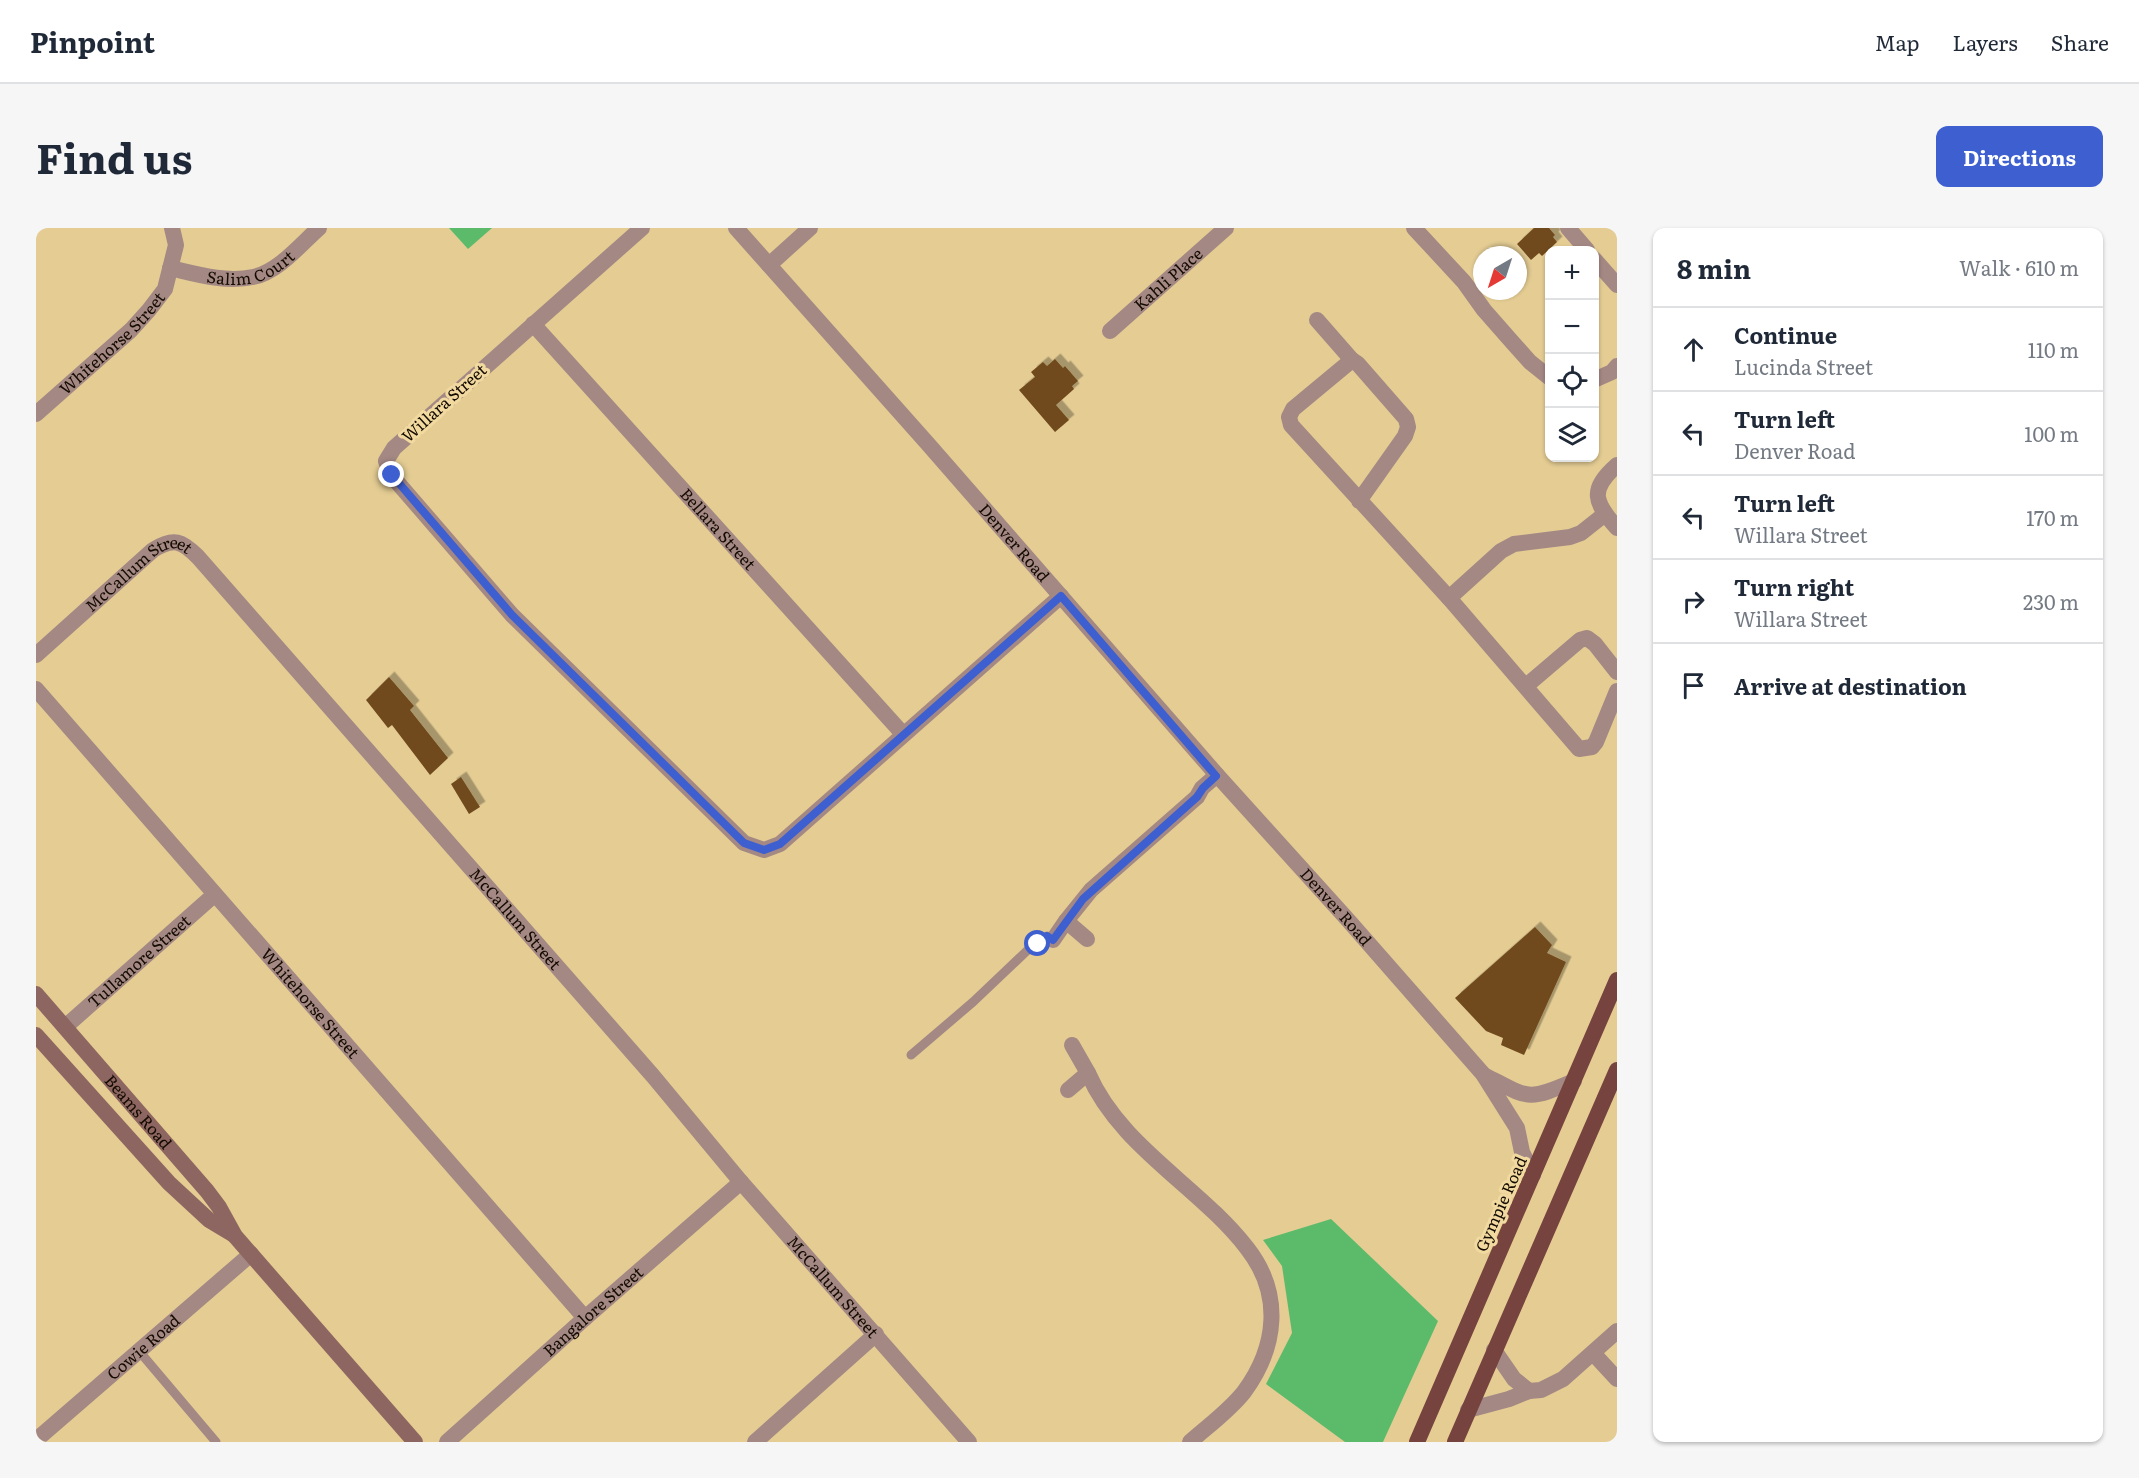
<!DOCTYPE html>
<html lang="en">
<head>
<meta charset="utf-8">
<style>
	body { margin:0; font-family:Literata,serif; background:#f6f6f7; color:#1f2937 }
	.controls { position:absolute; right:18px; top:18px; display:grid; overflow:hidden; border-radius:12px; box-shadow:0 2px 4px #0004 }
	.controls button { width:54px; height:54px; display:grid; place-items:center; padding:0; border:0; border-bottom:2px solid #e0e1e3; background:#fff; color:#1f2937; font:30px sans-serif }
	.compass { position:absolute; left:1437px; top:18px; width:54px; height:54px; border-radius:50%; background:#fff; box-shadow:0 2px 4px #0004; rotate:219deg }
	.stop { position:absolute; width:18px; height:18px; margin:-14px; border:4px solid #3d5fd0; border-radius:50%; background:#fff }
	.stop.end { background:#3d5fd0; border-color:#fff; box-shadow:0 2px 6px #0008 }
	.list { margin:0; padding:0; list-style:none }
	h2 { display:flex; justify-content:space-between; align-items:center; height:78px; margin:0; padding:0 24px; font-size:26px }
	h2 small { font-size:20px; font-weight:400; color:#747a83 }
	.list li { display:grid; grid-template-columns:39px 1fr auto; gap:18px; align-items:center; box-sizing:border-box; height:84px; padding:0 24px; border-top:2px solid #e0e1e3 }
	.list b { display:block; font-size:22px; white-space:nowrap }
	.list p { margin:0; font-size:20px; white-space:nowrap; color:#747a83 }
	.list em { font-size:20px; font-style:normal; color:#747a83 }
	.icon { flex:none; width:33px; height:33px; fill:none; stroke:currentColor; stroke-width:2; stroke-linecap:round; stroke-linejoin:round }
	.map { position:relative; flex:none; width:1581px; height:1214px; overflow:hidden; border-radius:12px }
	header { display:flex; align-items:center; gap:36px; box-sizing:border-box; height:84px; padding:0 30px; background:#fff; border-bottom:2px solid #e0e1e3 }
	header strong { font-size:28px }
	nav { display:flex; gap:33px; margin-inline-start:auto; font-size:21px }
	.intro { display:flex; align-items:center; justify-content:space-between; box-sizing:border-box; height:144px; padding:0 36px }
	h1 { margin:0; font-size:42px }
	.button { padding:15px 27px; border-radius:12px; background:#3d5fd0; color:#fff; font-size:21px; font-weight:700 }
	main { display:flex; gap:36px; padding:0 36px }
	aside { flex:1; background:#fff; border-radius:12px; box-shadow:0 2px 4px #0004 }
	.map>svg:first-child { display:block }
	.green { fill:#5cbb6b }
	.building { fill:#6f4a1e; filter:url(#shadow) }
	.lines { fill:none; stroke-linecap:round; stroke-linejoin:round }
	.service { stroke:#a48884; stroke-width:9 }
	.minor { stroke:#a48884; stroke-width:16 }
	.tertiary { stroke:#a48884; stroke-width:16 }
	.secondary { stroke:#8e6661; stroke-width:16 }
	.trunk { stroke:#76433e; stroke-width:16 }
	.route { stroke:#3d5fd0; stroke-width:8 }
	.labels { text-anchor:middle; stroke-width:6; stroke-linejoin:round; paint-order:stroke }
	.street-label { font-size:16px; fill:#140b00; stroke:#f1d9a0 }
</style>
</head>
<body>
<header>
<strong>Pinpoint</strong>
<nav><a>Map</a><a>Layers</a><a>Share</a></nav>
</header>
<div class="intro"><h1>Find us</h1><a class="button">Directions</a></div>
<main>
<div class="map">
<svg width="1581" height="1214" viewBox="0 0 1581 1214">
	<defs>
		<filter id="shadow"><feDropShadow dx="5.5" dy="-5.5" stdDeviation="0" flood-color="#0004"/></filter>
	</defs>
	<rect width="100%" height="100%" fill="#e4cc93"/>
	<!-- green -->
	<g class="green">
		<polygon points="413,0 456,0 432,21"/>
		<polygon points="1295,991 1402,1093 1347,1214 1309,1214 1230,1156 1256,1105 1246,1038 1227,1012"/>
	</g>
	<!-- building -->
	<g class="building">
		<polygon points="1498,0 1513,0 1519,7 1517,9 1521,14 1506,28 1503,25 1495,32 1481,16"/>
		<polygon points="1019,131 1027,140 1029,138 1042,153 1036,158 1038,161 1020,177 1033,192 1019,204 983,162 999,149 995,144 1007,134 1011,138"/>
		<polygon points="353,449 378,478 374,482 412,530 394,547 356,497 352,500 330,472"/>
		<polygon points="425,549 444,579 433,586 415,556"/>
		<polygon points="1499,699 1516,717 1511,725 1530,734 1488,827 1465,817 1467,810 1450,803 1419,770"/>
	</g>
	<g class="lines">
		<!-- service -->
		<g class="service">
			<polyline points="875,827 937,774 996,718 1011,708 1017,712"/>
			<polyline points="103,1123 180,1214"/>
		</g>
		<!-- minor -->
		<g class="minor">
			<polyline points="606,0 358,220 350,233 355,247 476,387 708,615 728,622 744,616 1025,368"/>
			<polyline points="1378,0 1428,54 1448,82 1477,115 1494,134 1514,150"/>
			<polyline points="1532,0 1551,22"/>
			<polyline points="1558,31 1581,57"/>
			<polyline points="733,37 774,0"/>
			<path id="s1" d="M134,40C160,46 190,55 217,49C242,44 264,17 283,0"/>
			<polyline points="1281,92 1316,132"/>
			<path id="s2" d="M497,96L867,506"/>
			<path id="s3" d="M1074,103L1190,0"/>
			<polyline points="1558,152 1576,144 1581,138"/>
			<path id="s4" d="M0,186L95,102L113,82L129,61L140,17L136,0"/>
			<path d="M1581,237C1553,262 1558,274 1581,300"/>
			<polyline points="1323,273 1369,208 1372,199 1370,191 1322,136 1316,132 1257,181 1253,189 1255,197 1413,370 1543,521 1556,519 1560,514 1581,463"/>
			<polyline points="1413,370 1465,323 1478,316 1534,309 1545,305 1569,286"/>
			<path id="s5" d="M0,427L117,322C138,309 146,313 162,329L617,848L705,954L933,1214"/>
			<polyline points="1490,458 1544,412 1551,410 1559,416 1581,444"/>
			<path id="s6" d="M0,461L549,1090"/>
			<polyline points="1030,693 1055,662 1161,569 1166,560 1181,547"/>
			<polyline points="1017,712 1030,693 1051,711"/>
			<path id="s7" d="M29,799L178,667"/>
			<path d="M1052,845C1084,919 1163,958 1211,1020C1247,1066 1241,1119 1208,1164C1193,1183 1172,1198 1154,1214"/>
			<polyline points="1032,862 1052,845 1036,817"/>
			<polyline points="1458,1122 1478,1151 1493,1163"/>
			<polyline points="1557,1125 1581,1151"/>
			<polyline points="1432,1182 1473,1171 1493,1163 1505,1162 1527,1151 1581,1103"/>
			<path id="s8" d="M0,1212L215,1026"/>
			<path id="s9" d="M411,1214L549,1090L705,954"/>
			<polyline points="719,1214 840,1106"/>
		</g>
		<!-- tertiary -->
		<g class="tertiary">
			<path id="s10" d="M700,0L892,216L1181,547L1312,692L1447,846L1481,900L1486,924L1497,947"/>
			<path d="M1448,847C1493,870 1489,874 1538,853"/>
		</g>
		<!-- secondary -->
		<g class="secondary">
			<path id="s11" d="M0,766L171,963L183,979L199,1008L379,1214"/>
			<polyline points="0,807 133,955 173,992 198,1007"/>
		</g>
		<!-- trunk -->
		<g class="trunk">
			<polyline points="1381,1214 1581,752"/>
			<polyline points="1419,1214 1581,842"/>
		</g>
	</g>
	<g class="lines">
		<!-- route -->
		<polyline class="route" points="356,247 476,387 708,615 728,622 744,616 1025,368 1180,548 1167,560 1161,569 1047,671 1017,712 1011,708 1002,716"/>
	</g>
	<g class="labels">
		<!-- street labels -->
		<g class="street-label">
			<text dy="6" stroke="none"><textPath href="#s1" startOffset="84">Salim Court</textPath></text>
			<text dy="6" stroke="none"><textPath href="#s3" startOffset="78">Kahli Place</textPath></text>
			<text dy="6" stroke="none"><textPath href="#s4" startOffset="104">Whitehorse Street</textPath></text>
			<text transform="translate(408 175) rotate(-42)" y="6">Willara Street</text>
			<text dy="6" stroke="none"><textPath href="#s2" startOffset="276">Bellara Street</textPath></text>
			<text dy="6" stroke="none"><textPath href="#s10" startOffset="420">Denver Road</textPath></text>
			<text dy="6" stroke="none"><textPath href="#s5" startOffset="134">McCallum Street</textPath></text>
			<text dy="6" stroke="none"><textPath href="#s10" startOffset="906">Denver Road</textPath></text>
			<text dy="6" stroke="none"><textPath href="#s5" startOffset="690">McCallum Street</textPath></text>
			<text dy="6" stroke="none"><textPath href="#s7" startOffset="99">Tullamore Street</textPath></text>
			<text dy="6" stroke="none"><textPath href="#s6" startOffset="417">Whitehorse Street</textPath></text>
			<text dy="6" stroke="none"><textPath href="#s11" startOffset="156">Beams Road</textPath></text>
			<text transform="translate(1465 976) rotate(-66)" y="6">Gympie Road</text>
			<text dy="6" stroke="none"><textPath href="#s5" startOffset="1176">McCallum Street</textPath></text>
			<text dy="6" stroke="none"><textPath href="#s9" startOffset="196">Bangalore Street</textPath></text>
			<text dy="6" stroke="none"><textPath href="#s8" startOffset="142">Cowie Road</textPath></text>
		</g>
	</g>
</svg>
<div class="controls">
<button>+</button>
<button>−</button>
<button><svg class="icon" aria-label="locate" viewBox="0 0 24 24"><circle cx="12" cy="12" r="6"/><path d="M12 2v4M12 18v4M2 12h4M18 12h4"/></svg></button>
<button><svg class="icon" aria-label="layers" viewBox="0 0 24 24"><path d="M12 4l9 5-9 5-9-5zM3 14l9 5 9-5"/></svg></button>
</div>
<svg class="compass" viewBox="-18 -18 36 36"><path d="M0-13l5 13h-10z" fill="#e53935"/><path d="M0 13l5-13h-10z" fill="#747a83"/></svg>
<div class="stop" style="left:1002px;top:716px"></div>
<div class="stop end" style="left:356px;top:247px"></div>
</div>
<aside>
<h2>8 min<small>Walk · 610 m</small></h2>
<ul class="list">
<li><svg class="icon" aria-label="ahead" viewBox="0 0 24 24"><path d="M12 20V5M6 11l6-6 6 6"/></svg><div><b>Continue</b><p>Lucinda Street</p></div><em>110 m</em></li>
<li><svg class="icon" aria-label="left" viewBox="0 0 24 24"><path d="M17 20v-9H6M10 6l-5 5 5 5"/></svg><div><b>Turn left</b><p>Denver Road</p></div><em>100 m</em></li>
<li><svg class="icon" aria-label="left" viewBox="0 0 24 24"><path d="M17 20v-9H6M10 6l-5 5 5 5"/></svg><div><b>Turn left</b><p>Willara Street</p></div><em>170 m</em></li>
<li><svg class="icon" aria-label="right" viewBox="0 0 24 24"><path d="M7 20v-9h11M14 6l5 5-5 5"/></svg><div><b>Turn right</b><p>Willara Street</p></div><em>230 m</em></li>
<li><svg class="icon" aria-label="arrive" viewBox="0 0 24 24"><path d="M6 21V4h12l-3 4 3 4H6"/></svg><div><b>Arrive at destination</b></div></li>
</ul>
</aside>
</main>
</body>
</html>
